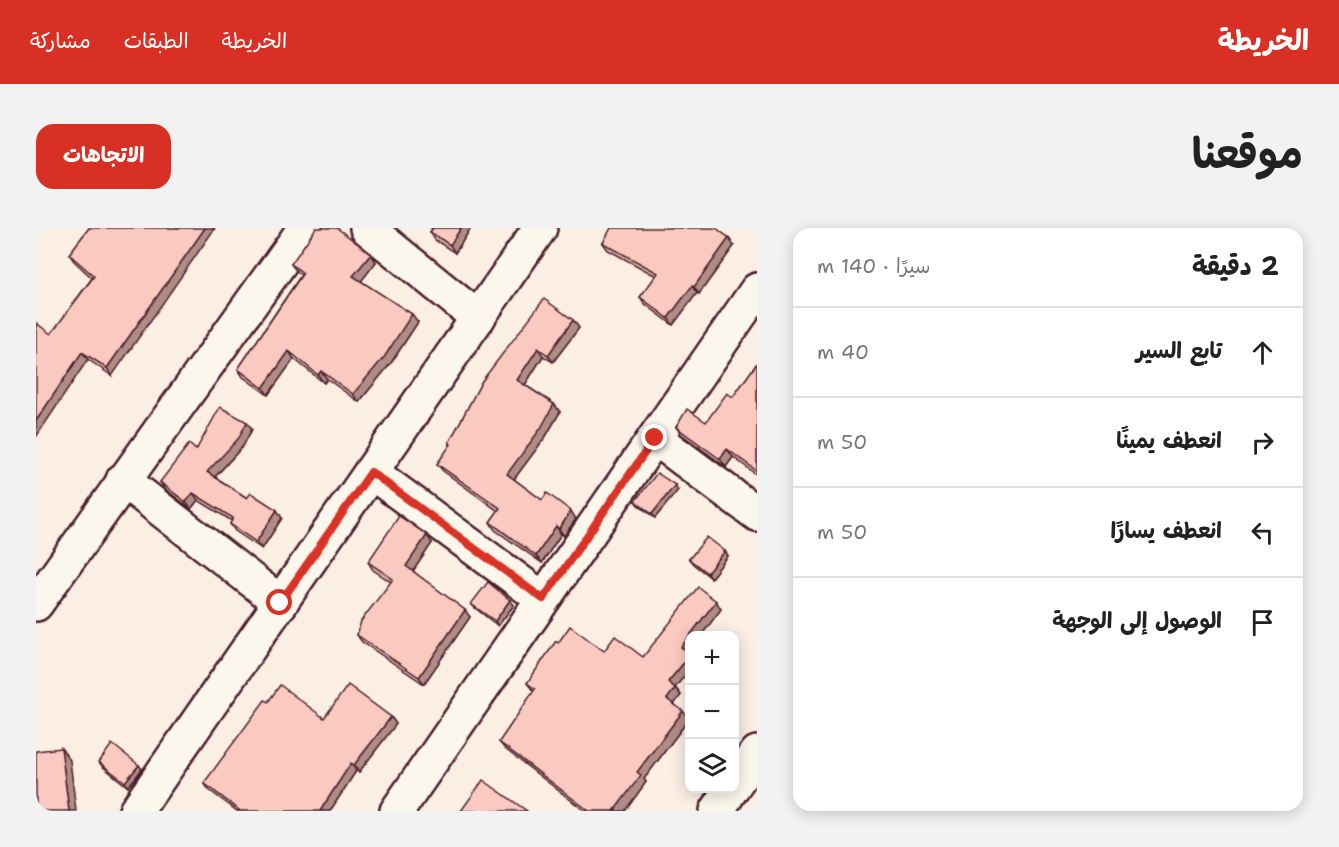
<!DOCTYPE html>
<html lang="ar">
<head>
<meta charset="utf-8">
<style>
	body { margin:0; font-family:"Shantell Sans","Playpen Sans Arabic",sans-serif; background:#f2f2f2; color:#222; direction:rtl }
	.controls { position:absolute; right:18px; bottom:18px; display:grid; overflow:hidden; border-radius:12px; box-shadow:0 3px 15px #0003 }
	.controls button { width:54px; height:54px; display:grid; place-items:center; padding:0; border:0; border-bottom:2px solid #e0e0e0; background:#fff; color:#222; font:30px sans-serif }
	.stop { position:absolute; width:18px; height:18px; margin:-14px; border:4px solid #d93025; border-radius:50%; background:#fff }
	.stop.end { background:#d93025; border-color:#fff; box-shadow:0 2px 6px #0008 }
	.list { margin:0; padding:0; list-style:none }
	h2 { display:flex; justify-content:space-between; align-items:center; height:78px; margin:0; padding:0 24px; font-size:26px }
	h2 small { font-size:20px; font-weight:400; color:#767676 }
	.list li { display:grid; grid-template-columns:39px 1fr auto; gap:18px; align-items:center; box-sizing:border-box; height:90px; padding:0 24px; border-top:2px solid #e0e0e0 }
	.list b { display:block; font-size:22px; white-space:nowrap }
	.list em { font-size:20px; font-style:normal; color:#767676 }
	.icon { flex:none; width:33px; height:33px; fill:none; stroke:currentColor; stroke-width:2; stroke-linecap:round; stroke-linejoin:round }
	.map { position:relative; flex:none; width:721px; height:583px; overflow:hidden; direction:ltr; border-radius:18px }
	header { display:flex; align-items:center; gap:36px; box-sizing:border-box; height:84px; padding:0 30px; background:#d93025; color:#fff }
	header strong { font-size:28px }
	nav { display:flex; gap:33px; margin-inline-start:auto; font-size:21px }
	.intro { display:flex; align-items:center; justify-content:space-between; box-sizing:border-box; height:144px; padding:0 36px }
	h1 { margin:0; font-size:42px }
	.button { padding:15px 27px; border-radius:18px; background:#d93025; color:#fff; font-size:21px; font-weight:700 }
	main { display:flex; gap:36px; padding:0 36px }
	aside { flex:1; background:#fff; border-radius:18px; box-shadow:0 3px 15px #0003 }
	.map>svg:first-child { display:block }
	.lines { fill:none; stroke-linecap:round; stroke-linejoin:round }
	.minor-casing { stroke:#4a1f2b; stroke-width:38 }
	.minor { stroke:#fbf7ec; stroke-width:33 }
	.wall { fill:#d7aea5; stroke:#4a1f2b; stroke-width:1.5 }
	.shaded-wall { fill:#af8d86; stroke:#4a1f2b; stroke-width:1.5 }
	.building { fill:#facac0; stroke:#4a1f2b; stroke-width:1.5 }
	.route { stroke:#d93025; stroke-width:8 }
</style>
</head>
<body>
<header>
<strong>الخريطة</strong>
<nav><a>الخريطة</a><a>الطبقات</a><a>مشاركة</a></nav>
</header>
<div class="intro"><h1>موقعنا</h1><a class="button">الاتجاهات</a></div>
<main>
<aside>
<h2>2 دقيقة<small>سيرًا · 140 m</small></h2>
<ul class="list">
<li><svg class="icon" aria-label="ahead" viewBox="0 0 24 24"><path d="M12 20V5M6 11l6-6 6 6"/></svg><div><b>تابع السير</b></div><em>40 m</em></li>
<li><svg class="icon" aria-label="right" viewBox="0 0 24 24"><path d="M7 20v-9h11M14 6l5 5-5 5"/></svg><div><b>انعطف يمينًا</b></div><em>50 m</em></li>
<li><svg class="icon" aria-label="left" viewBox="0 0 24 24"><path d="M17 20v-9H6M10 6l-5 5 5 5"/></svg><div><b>انعطف يسارًا</b></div><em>50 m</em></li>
<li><svg class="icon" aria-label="arrive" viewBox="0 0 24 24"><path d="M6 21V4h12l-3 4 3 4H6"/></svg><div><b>الوصول إلى الوجهة</b></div></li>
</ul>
</aside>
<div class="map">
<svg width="721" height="583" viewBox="0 0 721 583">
	<rect width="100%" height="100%" fill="#fbeee3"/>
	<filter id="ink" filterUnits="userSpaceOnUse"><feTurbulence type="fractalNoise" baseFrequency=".0167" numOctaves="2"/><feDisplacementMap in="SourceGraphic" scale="12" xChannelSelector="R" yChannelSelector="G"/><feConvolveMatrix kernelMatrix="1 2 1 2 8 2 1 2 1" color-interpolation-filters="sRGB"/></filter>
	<g filter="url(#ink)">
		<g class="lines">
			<!-- minor casing -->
			<g class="minor-casing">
				<g id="minor">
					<polyline points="331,0 442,90"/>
					<polyline points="619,210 721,286"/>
					<polyline points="335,244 507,371"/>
					<polyline points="87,252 245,375"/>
					<polyline points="0,376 269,0"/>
					<polyline points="698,557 721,525"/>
					<polyline points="100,583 504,0"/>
					<polyline points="361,583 721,62"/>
					<polyline points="681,583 696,560"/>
				</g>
			</g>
			<!-- minor -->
			<use href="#minor" class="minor"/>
		</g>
		<!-- wall -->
		<g class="wall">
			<polygon points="53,0 76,148 15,106 56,50 38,33 33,26"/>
			<polygon points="395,0 435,0 419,25 399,12 394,4 396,1"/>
			<polygon points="567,15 698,18 663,66 661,65 637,97 609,76 604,69 620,48 572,22"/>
			<polygon points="335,26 340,34 325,53 382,94 355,135 323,174 291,151 288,155 258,131 232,167 207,149 202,141 265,47 261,44 255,36"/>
			<polygon points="537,92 543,100 517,134 507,128 489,157 518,176 524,184 510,208 478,251 506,272 540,291 528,308 525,306 506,335 459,302 454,294 462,283 407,243 401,236 415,217 413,215 446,153"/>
			<polygon points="721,135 721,247 697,229 690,239 645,206 640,199 670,194 697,169"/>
			<polygon points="211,194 216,201 207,218 179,249 211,270 246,290 226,321 199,303 194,296 196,293 162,272 155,281 129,261 124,254 160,222"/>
			<polygon points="642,262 619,290 602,277 599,273"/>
			<polygon points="396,315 377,343 434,389 388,456 326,414 321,407 355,354 337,342 332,334"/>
			<polygon points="692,328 675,350 657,336 653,331"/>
			<polygon points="474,372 478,377 462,398 439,380 435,376"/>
			<polygon points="685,381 652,424 654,425 654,441 639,459 645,467 638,476 653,491 608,551 610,554 589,583 549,583 469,521 463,514 498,464 491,455 522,415 607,429"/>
			<polygon points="232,474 288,490 355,489 360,496 323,544 320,543 294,583 201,583 173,562 168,555"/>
			<polygon points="63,534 106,541 92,559 66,538"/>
		</g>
		<!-- shaded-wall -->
		<g class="shaded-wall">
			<polygon points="169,0 179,0 76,148 71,140"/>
			<polygon points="425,0 435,0 419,25 414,17"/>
			<polygon points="693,10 698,18 663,66 658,59"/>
			<polygon points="335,26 340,34 323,56 317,48"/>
			<polygon points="656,58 661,65 637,97 632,90"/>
			<polygon points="376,86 382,94 355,135 323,174 317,166"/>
			<polygon points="537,92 543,100 517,134 512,127"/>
			<polygon points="502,120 507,128 487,160 481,152"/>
			<polygon points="253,123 258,131 232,167 227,160"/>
			<polygon points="46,124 52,131 0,209 0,193"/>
			<polygon points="285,143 291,151 288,155 282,147"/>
			<polygon points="518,176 524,184 510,208 476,254 471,246"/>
			<polygon points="211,194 216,201 207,218 176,252 171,244"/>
			<polygon points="691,221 697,229 690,239 684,231"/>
			<polygon points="639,257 642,262 619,290 616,286"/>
			<polygon points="157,265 162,272 155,281 150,274"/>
			<polygon points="241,282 246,290 226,321 220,314"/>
			<polygon points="535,283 540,291 528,308 523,301"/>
			<polygon points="520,298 525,306 506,335 500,328"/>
			<polygon points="391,307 396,315 375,346 370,338"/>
			<polygon points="689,323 692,328 675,350 671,345"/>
			<polygon points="474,372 478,377 462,398 459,393"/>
			<polygon points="680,373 685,381 665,408 654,408 654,422 650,426 645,419"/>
			<polygon points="429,382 434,389 388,456 383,449"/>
			<polygon points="654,427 654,441 637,462 632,454"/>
			<polygon points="639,460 645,467 636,479 631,471"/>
			<polygon points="647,483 653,491 608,551 610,554 589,583 578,583 601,544"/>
			<polygon points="355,489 360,496 323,544 318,537"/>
			<polygon points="25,520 34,532 40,583 33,583"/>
			<polygon points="315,535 320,543 294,583 284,583"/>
			<polygon points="103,537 106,541 92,559 89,554"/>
		</g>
		<!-- building -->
		<g class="building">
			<polygon points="53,0 169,0 71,140 46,124 0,193 0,95 15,106 58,48 33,26"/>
			<polygon points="280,0 301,0 335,26 317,48 376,86 349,128 317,166 285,143 282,147 253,123 227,160 202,141 267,45 255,36"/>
			<polygon points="397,0 425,0 414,17 394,4"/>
			<polygon points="575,0 680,0 693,10 658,59 656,58 632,90 604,69 622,45 567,15"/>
			<polygon points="508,71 537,92 512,127 502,120 481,152 518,176 505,200 471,246 506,272 511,265 535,283 523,301 520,298 500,328 454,294 464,280 401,236 415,216 413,215 446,153"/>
			<polygon points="721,135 721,243 691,221 684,231 640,199 651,181 670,194 691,165 697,169"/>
			<polygon points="184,179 211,194 202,211 171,244 211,270 215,265 241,282 220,314 194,296 197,290 157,265 150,274 124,254 153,216 160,222"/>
			<polygon points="621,245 639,257 616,286 599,273"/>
			<polygon points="363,288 391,307 370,338 429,382 383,449 321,407 325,393 357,351 332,334"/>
			<polygon points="671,309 689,323 671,345 653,331"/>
			<polygon points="452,354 474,372 459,393 435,376"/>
			<polygon points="662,359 680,373 645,419 654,425 654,427 632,454 639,460 631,471 647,483 601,544 605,547 578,583 553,583 463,514 499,461 491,455 520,413 522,415 534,398 568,423 579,408 607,429"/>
			<polygon points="244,457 288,490 312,457 355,489 318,537 315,535 284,583 202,583 203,582 168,555 229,472 232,474"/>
			<polygon points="76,516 103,537 89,554 63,534"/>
			<polygon points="25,520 33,583 0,583 0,523"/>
			<polygon points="447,552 491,583 425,583"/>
		</g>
	</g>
	<g class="lines" filter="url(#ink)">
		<!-- route -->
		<polyline class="route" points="244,375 335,244 507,371 619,210"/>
	</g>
</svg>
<div class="controls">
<button>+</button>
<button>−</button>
<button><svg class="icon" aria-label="layers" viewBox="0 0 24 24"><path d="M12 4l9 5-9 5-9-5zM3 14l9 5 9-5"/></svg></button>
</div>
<div class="stop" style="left:244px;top:375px"></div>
<div class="stop end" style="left:619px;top:210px"></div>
</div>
</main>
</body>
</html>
